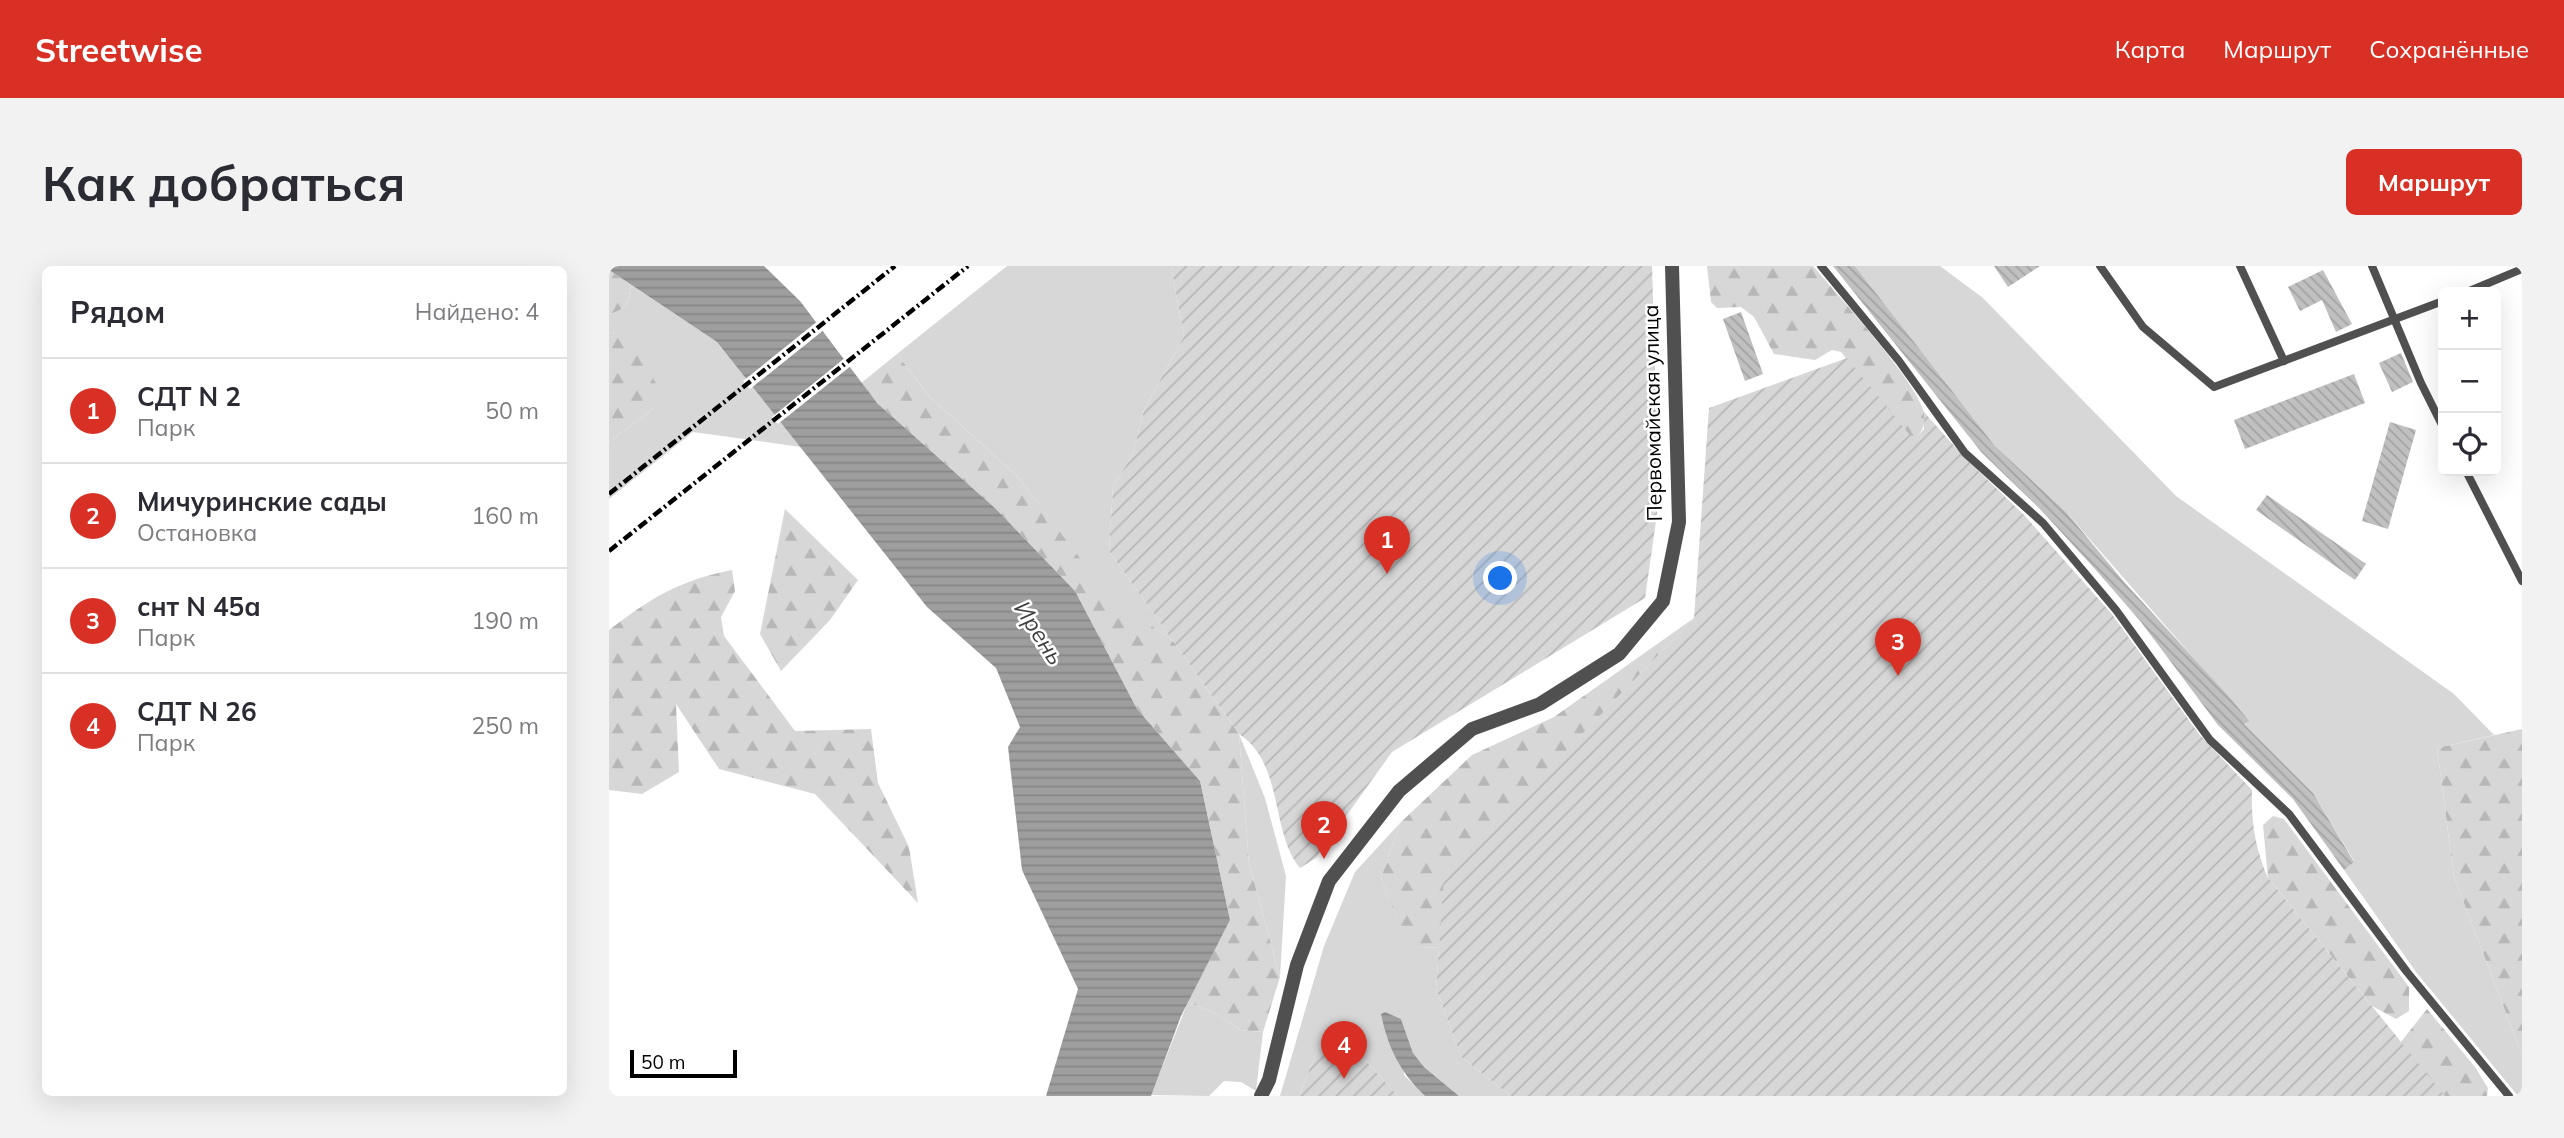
<!DOCTYPE html>
<html lang="ru">
<head>
<meta charset="utf-8">
<style>
	body { margin:0; font-family:Mulish,sans-serif; background:#f2f2f3; color:#2b2b33 }
	.controls { position:absolute; right:21px; top:21px; display:grid; overflow:hidden; border-radius:10px; box-shadow:0 7px 28px #0002 }
	.controls button { width:63px; height:63px; display:grid; place-items:center; padding:0; border:0; border-bottom:2px solid #e1e1e2; background:#fff; color:#2b2b33; font:35px sans-serif }
	.scale { position:absolute; left:21px; bottom:18px; width:107px; box-sizing:border-box; padding-left:7px; border:4px solid #000; border-top:0; font-size:19px; line-height:24px; white-space:nowrap; color:#000; -webkit-text-stroke:5px #fff; paint-order:stroke }
	.you { position:absolute; left:892px; top:313px; width:24px; height:24px; margin:-18px; border:5px solid #fff; border-radius:50%; background:#1a73e8; box-shadow:0 0 0 10px #1a73e833 }
	.badge { display:grid; place-items:center; width:46px; height:46px; border-radius:50%; background:#d93025; color:#fff; font-size:23px; font-weight:700 }
	.pin { position:absolute; translate:-50% -58px; filter:drop-shadow(0 2px 4px #0008) }
	.pin::after { content:''; position:absolute; top:37px; width:24px; height:21px; background:inherit; clip-path:polygon(0 0,100% 0,50% 100%) }
	.list { margin:0; padding:0; list-style:none }
	h2 { display:flex; justify-content:space-between; align-items:center; height:91px; margin:0; padding:0 28px; font-size:30px }
	h2 small { font-size:23px; font-weight:400; color:#7c7c81 }
	.list li { display:grid; grid-template-columns:46px 1fr auto; gap:21px; align-items:center; box-sizing:border-box; height:105px; padding:0 28px; border-top:2px solid #e1e1e2 }
	.list b { display:block; font-size:26px; white-space:nowrap }
	.list p { margin:0; font-size:23px; white-space:nowrap; color:#7c7c81 }
	.list em { font-size:23px; font-style:normal; color:#7c7c81 }
	.icon { flex:none; width:38px; height:38px; fill:none; stroke:currentColor; stroke-width:2; stroke-linecap:round; stroke-linejoin:round }
	.map { position:relative; flex:none; width:1913px; height:830px; overflow:hidden; border-radius:10px }
	header { display:flex; align-items:center; gap:42px; box-sizing:border-box; height:98px; padding:0 35px; background:#d93025; color:#fff }
	header strong { font-size:33px }
	nav { display:flex; gap:38px; margin-inline-start:auto; font-size:24px }
	.intro { display:flex; align-items:center; justify-content:space-between; box-sizing:border-box; height:168px; padding:0 42px }
	h1 { margin:0; font-size:49px }
	.button { padding:18px 32px; border-radius:10px; background:#d93025; color:#fff; font-size:24px; font-weight:700 }
	main { display:flex; gap:42px; padding:0 42px }
	aside { flex:1; background:#fff; border-radius:10px; box-shadow:0 7px 28px #0002 }
	.map>svg:first-child { display:block }
	.grass { fill:#d7d7d7 }
	.forest { fill:url(#forest-firs) }
	.garden { fill:url(#garden-furrows) }
	.water { fill:url(#water-rules) }
	.pier { fill:#fff }
	.building { fill:url(#building-back-hatch) }
	.lines { fill:none; stroke-linecap:round; stroke-linejoin:round }
	.service { stroke:#505050; stroke-width:8 }
	.minor { stroke:#505050; stroke-width:14 }
	.rail { stroke:#000; stroke-width:4.5; stroke-dasharray:10 3.5 2 3.5; stroke-linecap:butt }
	.labels { text-anchor:middle; stroke-width:5; stroke-linejoin:round; paint-order:stroke }
	.street-label { font-size:21px; fill:#000; stroke:#fff }
	.water-label { font-size:23px; font-style:italic; fill:#3f3f3f; stroke:#fff }
</style>
</head>
<body>
<header>
<strong>Streetwise</strong>
<nav><a>Карта</a><a>Маршрут</a><a>Сохранённые</a></nav>
</header>
<div class="intro"><h1>Как добраться</h1><a class="button">Маршрут</a></div>
<main>
<aside>
<h2>Рядом<small>Найдено: 4</small></h2>
<ul class="list">
<li><span class="badge">1</span><div><b>СДТ N 2</b><p>Парк</p></div><em>50 m</em></li>
<li><span class="badge">2</span><div><b>Мичуринские сады</b><p>Остановка</p></div><em>160 m</em></li>
<li><span class="badge">3</span><div><b>снт N 45а</b><p>Парк</p></div><em>190 m</em></li>
<li><span class="badge">4</span><div><b>СДТ N 26</b><p>Парк</p></div><em>250 m</em></li>
</ul>
</aside>
<div class="map">
<svg width="1913" height="830" viewBox="0 0 1913 830">
	<defs>
		<pattern id="forest-firs" width="22" height="20" patternUnits="userSpaceOnUse" patternTransform="scale(1.75)"><rect width="22" height="20" fill="#d7d7d7"/><path d="M5 1l3.5 6h-7zM16 11l3.5 6h-7z" fill="#b7b7b7"/></pattern>
		<pattern id="garden-furrows" width="10" height="10" patternUnits="userSpaceOnUse" patternTransform="scale(1.75)"><rect width="10" height="10" fill="#d7d7d7"/><path d="M-1 1l2-2M0 10L10 0M9 11l2-2" fill="none" stroke="#b7b7b7"/></pattern>
		<pattern id="water-rules" width="6" height="5" patternUnits="userSpaceOnUse" patternTransform="scale(1.75)"><rect width="6" height="5" fill="#9e9e9e"/><path d="M0 2.5h6" fill="none" stroke="#868686"/></pattern>
		<pattern id="building-back-hatch" width="6" height="6" patternUnits="userSpaceOnUse" patternTransform="scale(1.75)"><rect width="6" height="6" fill="#c0c0c0"/><path d="M-1 5l2 2M0 0l6 6M5-1l2 2" fill="none" stroke="#a3a3a3"/></pattern>
	</defs>
	<rect width="100%" height="100%" fill="#fff"/>
	<!-- grass -->
	<g class="grass">
		<polygon points="398,0 562,0 575,70 535,144 524,187 504,221 500,285 564,375 500,331 408,210 321,131 288,88"/>
		<polygon points="1246,0 1331,0 1374,32 1567,230 1845,428 1885,469 1828,482 1845,611 1913,789 1913,830 1909,830 1807,706 1735,604 1745,595 1704,527 1635,458 1639,454 1457,246 1386,180"/>
		<path d="M22,19L108,76L192,181L84,166L0,233V176L48,140L26,74L0,66V48C18,44 19,36 22,19Z"/>
		<polygon points="630,468 656,532 677,610 671,711 640,597"/>
		<polygon points="791,557 772,612 797,674 810,681 830,682 827,722 852,791 902,830 850,830 815,801 804,787 792,753 795,809 816,830 789,830 758,796 711,777 690,830 671,830 715,680 746,606"/>
		<polygon points="579,736 606,747 631,764 654,766 647,825 632,816 615,815 600,830 542,829"/>
	</g>
	<!-- forest -->
	<g class="forest">
		<path d="M1098,0H1204C1230,31 1305,112 1315,146C1318,158 1312,166 1305,175L1232,86L1223,84L1206,94L1165,88L1145,51L1132,41L1108,42L1102,36Z"/>
		<path d="M0,4L22,19C19,36 18,44 0,48Z"/>
		<polygon points="0,66 26,73 48,120 48,140 0,176"/>
		<polygon points="288,88 321,131 408,210 500,330 564,375 630,468 640,597 671,711 654,766 631,764 606,747 579,736 621,654 591,515 528,443 466,325 387,243 268,137 251,118"/>
		<polygon points="176,243 249,314 221,354 172,405 151,368"/>
		<path d="M123,304L126,325L112,351L115,370L186,465L262,463L269,517L300,581L309,637L206,528L110,503L67,438L70,506L33,528L0,524V364C42,332 71,314 123,304Z"/>
		<polygon points="1085,352 836,611 830,682 810,681 797,675 772,612 791,557 863,489 945,451"/>
		<polygon points="1913,463 1913,789 1845,611 1828,482"/>
		<polygon points="1664,550 1675,553 1800,721 1800,745 1787,753 1763,740 1659,612 1654,559"/>
		<polygon points="1818,743 1866,801 1879,822 1878,830 1784,830 1780,791"/>
	</g>
	<!-- garden -->
	<g class="garden">
		<path d="M562,0H1043L1050,234L1036,332L783,486L707,592L691,602C661,566 675,497 630,468L500,285L504,221L524,187L535,144L575,70Z"/>
		<path d="M1238,92L1305,174L1315,163V146L1355,191L1415,249L1502,347L1590,468L1643,524C1642,556 1646,582 1659,612L1836,830H902L852,791L827,722L835,611L1085,352L1100,142Z"/>
		<polygon points="711,777 758,796 789,830 690,830"/>
	</g>
	<!-- water -->
	<g class="water">
		<polygon points="0,0 155,0 191,35 268,137 387,243 466,325 528,443 591,515 621,654 572,750 542,830 437,830 469,723 413,604 399,481 411,461 387,402 318,341 108,76 0,4"/>
		<path d="M776,746L792,753L804,787L815,801L850,830H816C791,806 779,782 772,748Z"/>
	</g>
	<!-- pier -->
	<g class="pier">
		<polygon points="210,54 216,63 141,123 134,115"/>
		<polygon points="237,91 243,99 169,158 163,151"/>
	</g>
	<!-- building -->
	<g class="building">
		<polygon points="1224,0 1246,0 1386,180 1457,246 1516,317 1622,433 1640,455 1635,458 1704,527 1745,596 1735,604 1684,533 1609,459 1532,356 1486,303 1430,242 1373,187"/>
		<polygon points="1385,0 1431,0 1399,21"/>
		<polygon points="1714,4 1743,58 1727,66 1713,34 1691,45 1679,21"/>
		<polygon points="1132,46 1154,108 1136,115 1114,53"/>
		<polygon points="1792,87 1804,116 1783,126 1770,97"/>
		<polygon points="1745,108 1756,137 1636,183 1625,154"/>
		<polygon points="1781,156 1807,164 1779,263 1753,255"/>
		<polygon points="1658,229 1757,298 1746,314 1647,244"/>
	</g>
	<g class="lines">
		<!-- service -->
		<g class="service">
			<polyline points="1212,0 1290,95 1356,187 1434,257 1507,344 1601,474 1680,548 1798,706 1900,830"/>
			<polyline points="1491,0 1534,61 1605,121 1834,35"/>
			<polyline points="1631,0 1675,95"/>
			<polyline points="1763,0 1812,117 1834,161"/>
			<polyline points="1858,26 1913,3"/>
			<polyline points="1857,205 1913,315"/>
		</g>
		<!-- minor -->
		<polyline class="minor" points="652,830 660,814 688,699 720,615 790,525 863,463 931,438 1010,388 1054,335 1070,256 1063,0"/>
		<!-- rail -->
		<g class="rail">
			<polyline points="0,228 286,0"/>
			<polyline points="0,285 359,0"/>
		</g>
	</g>
	<g class="labels">
		<!-- street labels -->
		<g class="street-label">
			<text transform="translate(1044 147) rotate(-91)" y="7">Первомайская улица</text>
		</g>
		<!-- water labels -->
		<g class="water-label">
			<text transform="translate(430 367) rotate(57)" y="8">Ирень</text>
		</g>
	</g>
</svg>
<div class="controls">
<button>+</button>
<button>−</button>
<button><svg class="icon" aria-label="locate" viewBox="0 0 24 24"><circle cx="12" cy="12" r="6"/><path d="M12 2v4M12 18v4M2 12h4M18 12h4"/></svg></button>
</div>
<div class="scale">50 m</div>
<div class="you"></div>
<div class="pin badge" style="left:778px;top:308px">1</div>
<div class="pin badge" style="left:715px;top:593px">2</div>
<div class="pin badge" style="left:1289px;top:410px">3</div>
<div class="pin badge" style="left:735px;top:813px">4</div>
</div>
</main>
</body>
</html>
